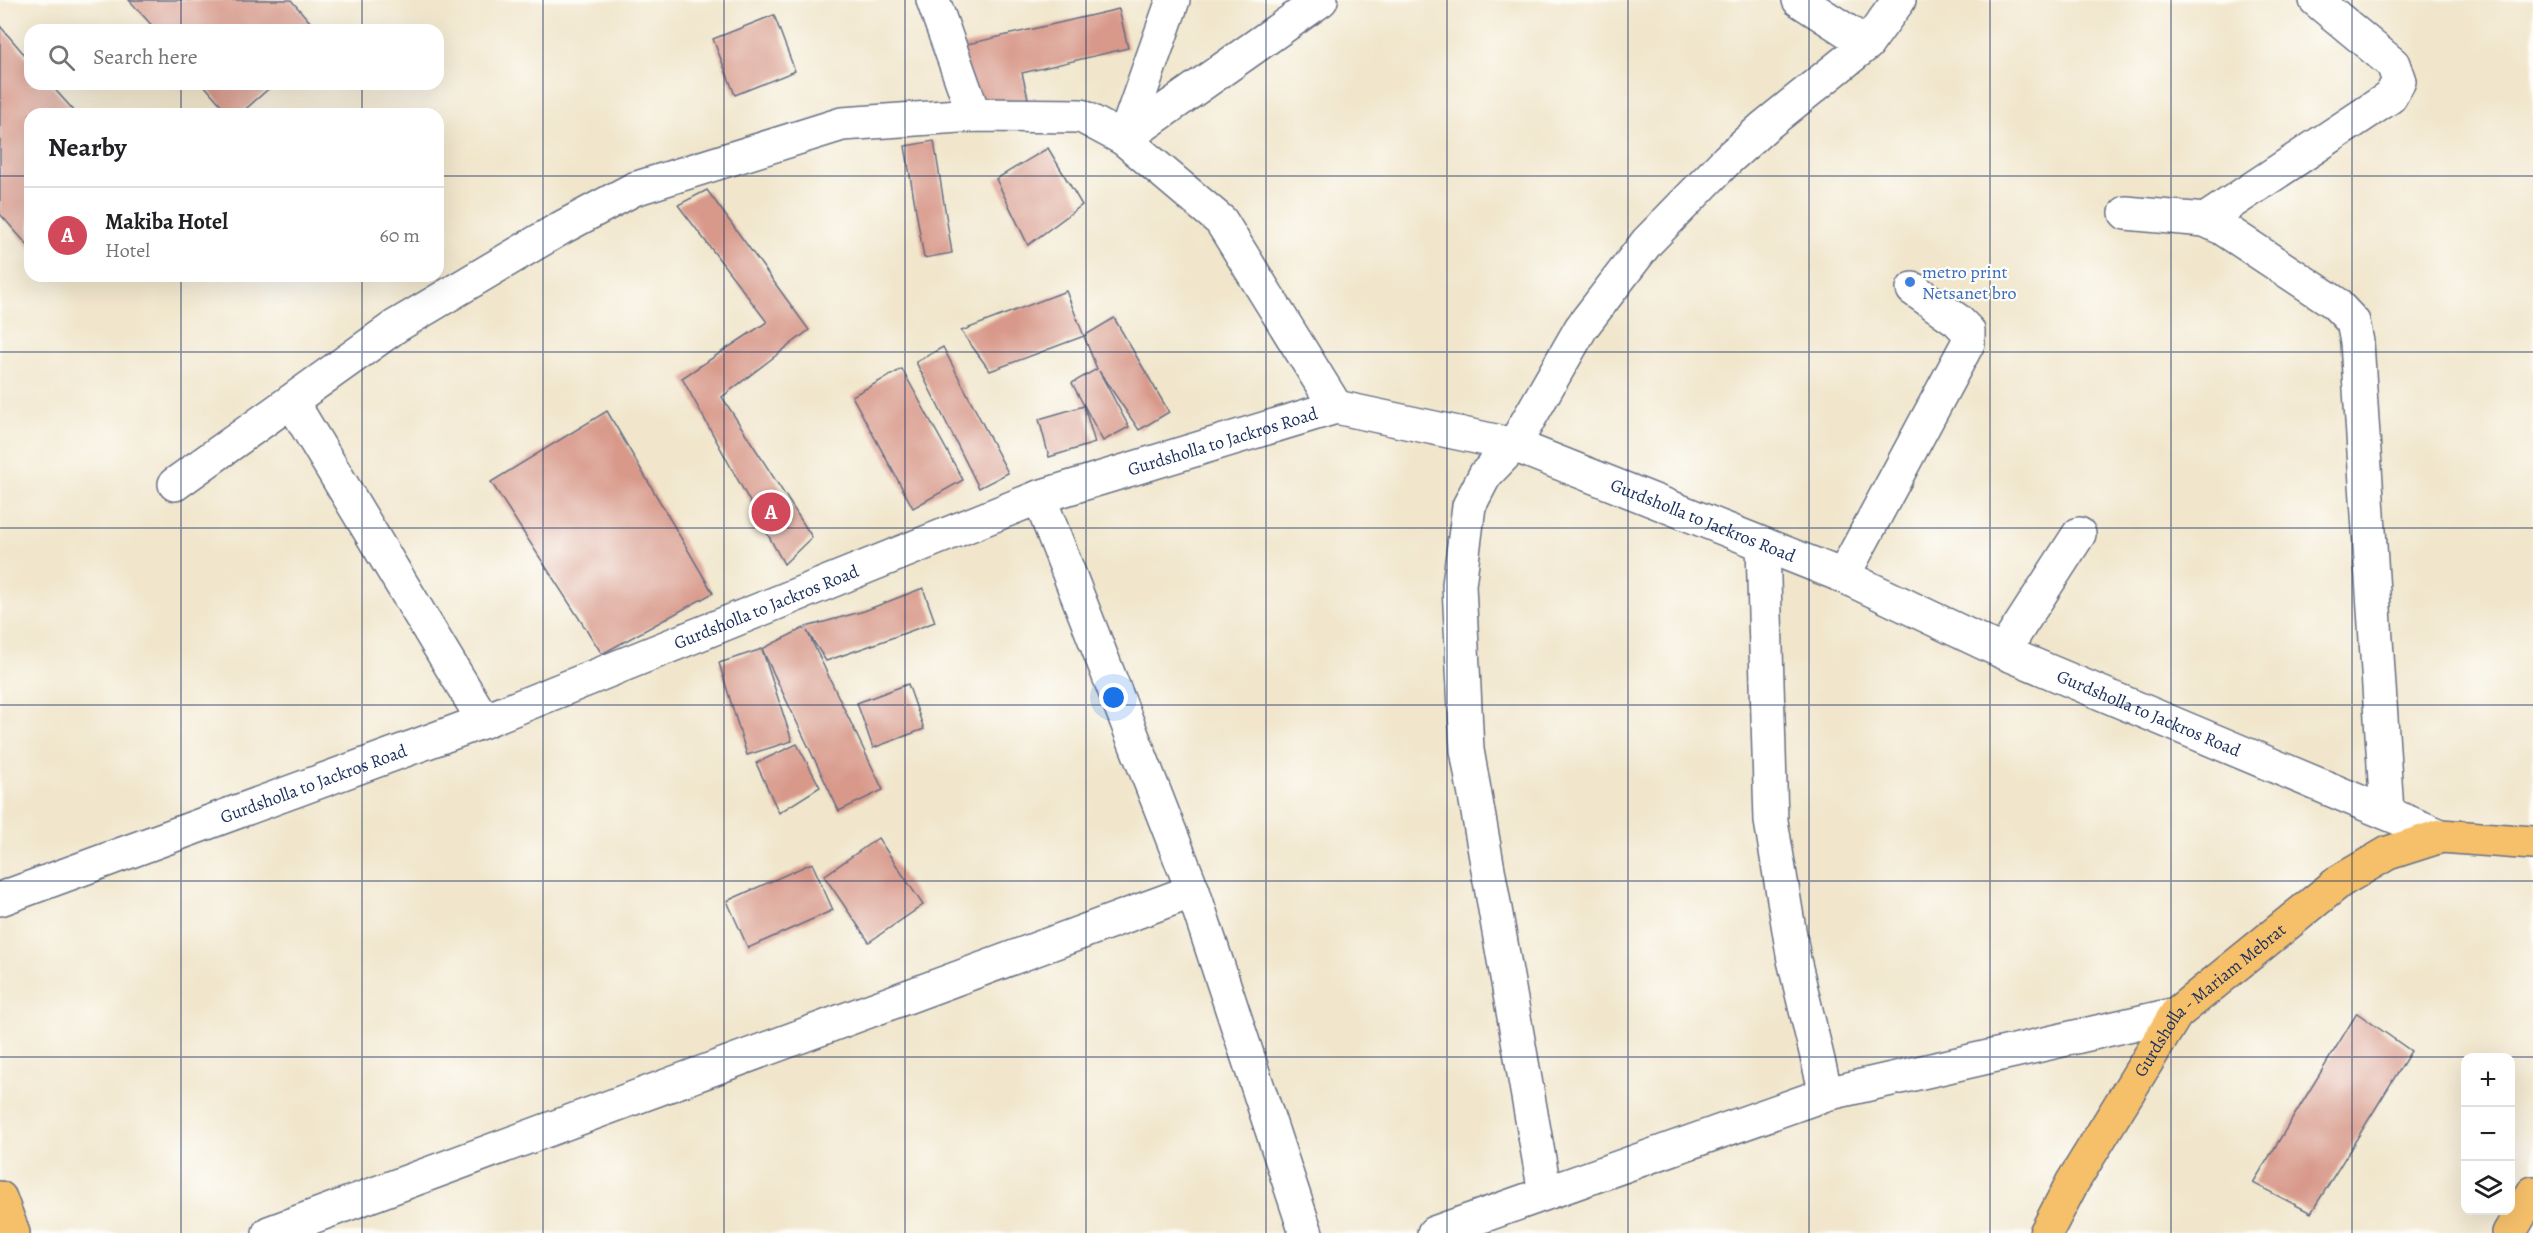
<!DOCTYPE html>
<html lang="en">
<head>
<meta charset="utf-8">
<style>
	body { margin:0; font-family:Alegreya,serif; background:#f6f6f6; color:#202124 }
	.controls { position:absolute; right:18px; bottom:18px; display:grid; overflow:hidden; border-radius:12px; box-shadow:0 6px 24px #0002 }
	.controls button { width:54px; height:54px; display:grid; place-items:center; padding:0; border:0; border-bottom:2px solid #e0e0e0; background:#fff; color:#202124; font:30px sans-serif }
	.you { position:absolute; left:1114px; top:698px; width:21px; height:21px; margin:-15px; border:4px solid #fff; border-radius:50%; background:#1a73e8; box-shadow:0 0 0 9px #1a73e833 }
	.badge { display:grid; place-items:center; width:39px; height:39px; border-radius:50%; background:#d1495b; color:#fff; font-size:20px; font-weight:700 }
	.pin { position:absolute; translate:-50% -50%; border:3px solid #fff; box-shadow:0 2px 6px #0006 }
	.list { margin:0; padding:0; list-style:none }
	h2 { display:flex; justify-content:space-between; align-items:center; height:78px; margin:0; padding:0 24px; font-size:26px }
	h2 small { font-size:20px; font-weight:400; color:#757577 }
	.list li { display:grid; grid-template-columns:39px 1fr auto; gap:18px; align-items:center; box-sizing:border-box; height:96px; padding:0 24px; border-top:2px solid #e0e0e0 }
	.list b { display:block; font-size:22px; white-space:nowrap }
	.list p { margin:0; font-size:20px; white-space:nowrap; color:#757577 }
	.list em { font-size:20px; font-style:normal; color:#757577 }
	.icon { flex:none; width:33px; height:33px; fill:none; stroke:currentColor; stroke-width:2; stroke-linecap:round; stroke-linejoin:round }
	.map { position:relative; flex:none; width:2533px; height:1233px; overflow:hidden }
	.search { position:absolute; background:#fff; box-shadow:0 6px 24px #0002; left:24px; top:24px; width:420px; height:66px; display:flex; align-items:center; gap:15px; box-sizing:border-box; padding:0 21px; border-radius:18px; color:#757577; font-size:22px }
	.panel { position:absolute; background:#fff; box-shadow:0 6px 24px #0002; left:24px; top:108px; width:420px; height:174px; border-radius:18px }
	.map>svg:first-child { display:block }
	.building { fill:#d8998a }
	.lines { fill:none; stroke-linecap:round; stroke-linejoin:round }
	.minor-casing { stroke:#666f84; stroke-width:36 }
	.major-casing { stroke:#666f84; stroke-width:36 }
	.minor { stroke:#fff; stroke-width:33 }
	.major { stroke:#f6c06b; stroke-width:33 }
	.grid { fill:none; stroke:#1b2f5e; stroke-width:1.5; stroke-opacity:0.55 }
	.shop-dot { fill:#3f7fe0; stroke:#fdfcf7; stroke-width:2 }
	.labels { text-anchor:middle; stroke-width:4.5; stroke-linejoin:round; paint-order:stroke }
	.shop-label { font-size:18px; fill:#366cbe; stroke:#fdfcf7; text-anchor:start }
	.street-label { font-size:18px; fill:#1b2f5e; stroke:#fdfcf7 }
</style>
</head>
<body>
<div class="map">
<svg width="2533" height="1233" viewBox="0 0 2533 1233">
	<rect width="100%" height="100%" fill="#fdfcf7"/>
	<filter id="ink" filterUnits="userSpaceOnUse"><feTurbulence type="fractalNoise" baseFrequency=".0167" numOctaves="2"/><feDisplacementMap in="SourceGraphic" scale="12" xChannelSelector="R" yChannelSelector="G"/><feConvolveMatrix kernelMatrix="1 2 1 2 8 2 1 2 1" color-interpolation-filters="sRGB"/></filter>
	<filter id="wash" filterUnits="userSpaceOnUse"><feTurbulence type="fractalNoise" baseFrequency=".008" numOctaves="4" result="noise"/><feDisplacementMap in="SourceGraphic" scale="24" xChannelSelector="R" yChannelSelector="G"/><feGaussianBlur stdDeviation="1.35" result="paint"/><feColorMatrix in="noise" values="0 0 0 0 0 0 0 0 0 0 0 0 0 0 0 0 0 1.4 0 .05"/><feComposite in="paint" operator="in"/></filter>
	<g filter="url(#wash)">
		<rect width="100%" height="100%" fill="#f1e6cc"/>
		<g id="blocks">
			<!-- building -->
			<g class="building">
				<polygon points="129,0 291,0 317,30 156,30"/>
				<polygon points="1119,9 1128,48 1022,73 1028,98 969,111 955,47"/>
				<polygon points="774,15 795,71 735,95 713,39"/>
				<polygon points="0,26 30,61 30,84 50,84 77,114 30,114 30,248 0,214"/>
				<polygon points="203,84 274,84 240,114 229,114"/>
				<polygon points="934,141 952,253 924,258 905,146"/>
				<polygon points="1048,148 1082,205 1028,245 996,179"/>
				<polygon points="707,190 809,330 722,397 812,537 784,564 682,378 767,322 678,205"/>
				<polygon points="1066,291 1084,336 990,371 961,331"/>
				<polygon points="1114,318 1169,412 1139,430 1099,371 1129,427 1103,441 1072,383 1097,369 1084,336"/>
				<polygon points="943,347 1008,473 979,488 916,362"/>
				<polygon points="902,369 963,480 913,508 852,396"/>
				<polygon points="1084,406 1095,443 1049,457 1039,419"/>
				<polygon points="607,411 713,593 602,654 491,482"/>
				<polygon points="923,588 935,622 875,644 826,661 807,631 883,790 839,811 762,649 806,627 864,611"/>
				<polygon points="762,649 792,741 747,755 719,663"/>
				<polygon points="908,684 924,729 873,748 857,703"/>
				<polygon points="797,744 820,787 779,813 756,763"/>
				<polygon points="878,838 923,905 869,942 824,876"/>
				<polygon points="812,863 833,910 748,948 727,901"/>
				<polygon points="2357,1013 2411,1051 2311,1213 2253,1183"/>
			</g>
		</g>
	</g>
	<g filter="url(#ink)">
		<use href="#blocks" fill-opacity="0" stroke="#666f84" stroke-width="1.5"/>
		<g class="lines">
			<!-- minor casing -->
			<g class="minor-casing">
				<g id="minor">
					<polyline points="933,0 974,115"/>
					<polyline points="1799,0 1867,44 1899,0"/>
					<polyline points="1124,139 1321,0"/>
					<polyline points="1124,139 1173,0"/>
					<polyline points="2126,213 2205,220 2222,228 2334,302 2353,322 2357,342 2387,812"/>
					<polyline points="2205,220 2390,97 2399,81 2393,64 2316,0"/>
					<polyline points="292,402 484,721"/>
					<polyline points="175,484 396,326 561,228 634,189 842,124 974,115 1081,116 1124,139 1221,221 1336,407"/>
					<polyline points="1039,497 1193,891 1306,1233"/>
					<polyline points="1763,545 1771,821 1794,960 1826,1094"/>
					<polyline points="1843,576 1968,343 1968,331 1957,320 1913,289"/>
					<polyline points="2003,652 2079,534"/>
					<path id="s1" d="M0,899L484,721L1039,497L1336,407L1514,445L1843,576L2003,652L2441,836"/>
					<polyline points="1545,1193 1467,750 1459,585 1469,506 1485,475 1514,445 1581,328 1647,242 1728,159 1765,126 1867,44"/>
					<polyline points="269,1233 1193,891"/>
					<polyline points="1434,1233 1826,1094 2176,1014"/>
				</g>
			</g>
			<!-- major casing -->
			<g class="major-casing">
				<g id="major">
					<polyline points="0,1198 13,1233"/>
					<path id="s2" d="M2046,1233L2072,1183L2176,1014L2340,881L2388,853L2441,836L2533,843"/>
					<polyline points="2509,1233 2533,1193"/>
				</g>
			</g>
			<!-- minor -->
			<use href="#minor" class="minor"/>
			<!-- major -->
			<use href="#major" class="major"/>
		</g>
	</g>
	<!-- grid -->
	<path class="grid" d="M181,0V30M362,0V30M543,0V1233M724,0V1233M905,0V1233M1086,0V1233M1266,0V1233M1447,0V1233M1628,0V1233M1809,0V1233M1990,0V1233M2171,0V1233M2352,0V1233M181,84V114M362,84V114M0,176H30M438,176H2533M181,276V1233M362,276V1233M0,352H2533M0,528H2533M0,705H2533M0,881H2533M0,1057H2533"/>
	<!-- markers -->
	<circle class="shop-dot" cx="1910" cy="282" r="6"/>
	<g class="labels">
		<!-- shop labels -->
		<g class="shop-label">
			<text x="1922" y="278">metro print<tspan x="1922" dy="21">Netsanet bro</tspan></text>
		</g>
		<!-- street labels -->
		<g class="street-label">
			<text dy="6" stroke="none"><textPath href="#s1" startOffset="1306">Gurdsholla to Jackros Road</textPath></text>
			<text dy="6" stroke="none"><textPath href="#s1" startOffset="1810">Gurdsholla to Jackros Road</textPath></text>
			<text dy="6" stroke="none"><textPath href="#s1" startOffset="820">Gurdsholla to Jackros Road</textPath></text>
			<text dy="6" stroke="none"><textPath href="#s1" startOffset="2296">Gurdsholla to Jackros Road</textPath></text>
			<text dy="6" stroke="none"><textPath href="#s1" startOffset="334">Gurdsholla to Jackros Road</textPath></text>
			<text dy="6" stroke="none"><textPath href="#s2" startOffset="288">Gurdsholla - Mariam Mebrat</textPath></text>
		</g>
	</g>
</svg>
<div class="controls">
<button>+</button>
<button>−</button>
<button><svg class="icon" aria-label="layers" viewBox="0 0 24 24"><path d="M12 4l9 5-9 5-9-5zM3 14l9 5 9-5"/></svg></button>
</div>
<div class="you"></div>
<div class="pin badge" style="left:771px;top:512px">A</div>
<div class="search"><svg class="icon" aria-label="search" viewBox="0 0 24 24"><circle cx="10" cy="10" r="6"/><path d="M15 15l6 6"/></svg>Search here</div>
<section class="panel">
<h2>Nearby<small></small></h2>
<ul class="list">
<li><span class="badge">A</span><div><b>Makiba Hotel</b><p>Hotel</p></div><em>60 m</em></li>
</ul>
</section>
</div>
</body>
</html>
